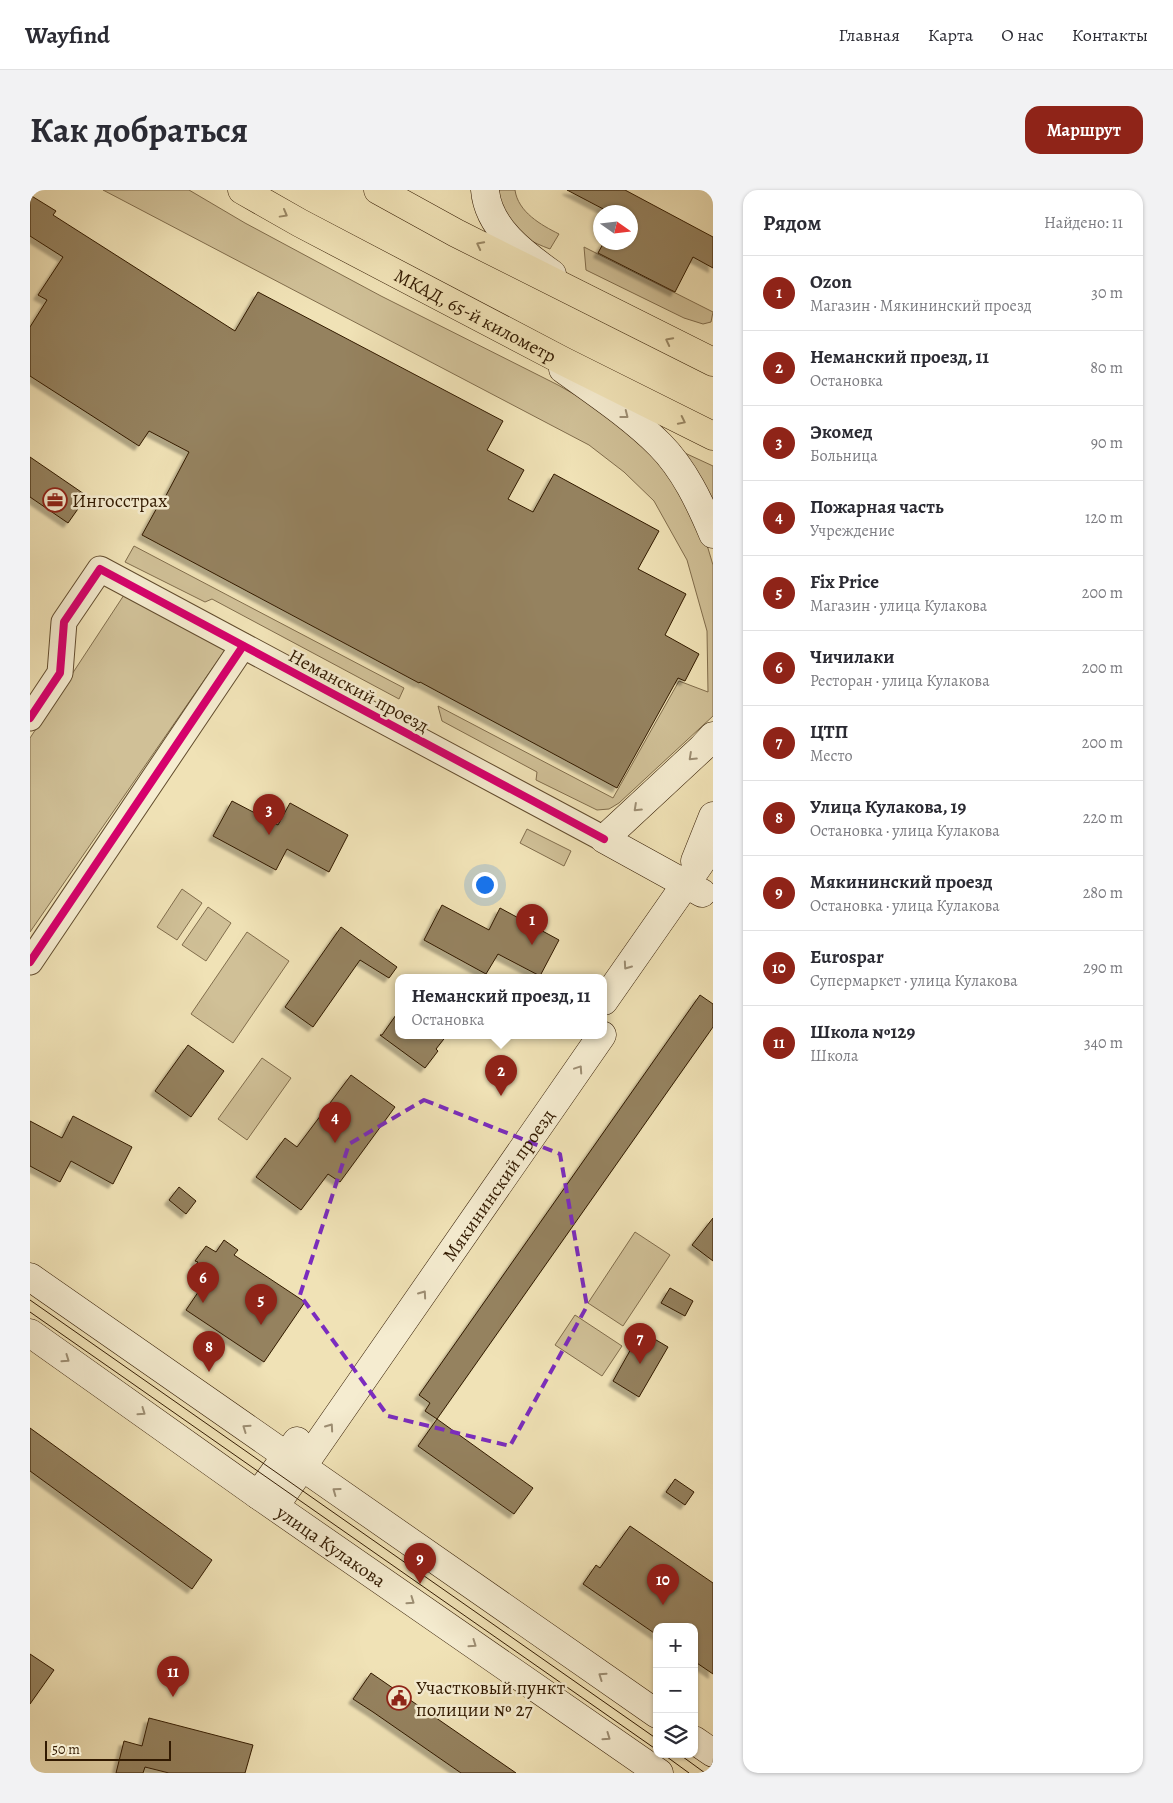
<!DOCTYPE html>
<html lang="ru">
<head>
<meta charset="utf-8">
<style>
	body { margin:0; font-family:Alegreya,serif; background:#f2f2f3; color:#2b2b33 }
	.controls { position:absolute; right:15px; bottom:15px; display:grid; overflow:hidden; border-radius:10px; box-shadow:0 1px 4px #0004 }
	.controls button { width:45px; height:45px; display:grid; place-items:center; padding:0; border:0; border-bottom:1px solid #e1e1e2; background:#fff; color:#2b2b33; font:25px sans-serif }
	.compass { position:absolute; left:563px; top:15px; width:45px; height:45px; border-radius:50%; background:#fff; box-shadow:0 1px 4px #0004; rotate:104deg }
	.scale { position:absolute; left:15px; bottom:12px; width:126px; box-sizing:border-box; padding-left:5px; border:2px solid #321a01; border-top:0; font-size:14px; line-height:18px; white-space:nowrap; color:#321a01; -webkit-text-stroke:4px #f5ecd0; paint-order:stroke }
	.you { position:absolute; left:454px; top:694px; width:18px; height:18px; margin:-12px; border:4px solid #fff; border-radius:50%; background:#1a73e8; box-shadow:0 0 0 8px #1a73e833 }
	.badge { display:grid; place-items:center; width:32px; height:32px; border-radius:50%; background:#8f2418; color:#fff; font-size:16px; font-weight:700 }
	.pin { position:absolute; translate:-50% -41px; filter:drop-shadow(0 1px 2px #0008) }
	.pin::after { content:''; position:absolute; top:26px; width:18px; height:15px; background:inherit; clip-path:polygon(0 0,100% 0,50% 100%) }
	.popup { position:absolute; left:365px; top:784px; width:212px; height:65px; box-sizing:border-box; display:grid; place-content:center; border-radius:10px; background:#fff; filter:drop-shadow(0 1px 4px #0005); font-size:16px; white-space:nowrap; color:#7c7c81 }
	.popup b { font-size:19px; color:#2b2b33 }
	.popup::after { content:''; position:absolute; left:50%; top:100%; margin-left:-10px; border:10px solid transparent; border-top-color:#fff }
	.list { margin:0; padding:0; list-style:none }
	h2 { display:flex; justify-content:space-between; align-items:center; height:65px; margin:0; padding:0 20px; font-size:21px }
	h2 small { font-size:16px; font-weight:400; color:#7c7c81 }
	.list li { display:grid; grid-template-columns:32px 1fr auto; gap:15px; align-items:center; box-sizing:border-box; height:75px; padding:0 20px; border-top:1px solid #e1e1e2 }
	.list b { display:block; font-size:19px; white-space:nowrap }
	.list p { margin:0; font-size:16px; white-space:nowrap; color:#7c7c81 }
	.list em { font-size:16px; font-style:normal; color:#7c7c81 }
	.icon { flex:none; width:28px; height:28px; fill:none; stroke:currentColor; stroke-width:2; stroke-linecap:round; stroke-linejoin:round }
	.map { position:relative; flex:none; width:683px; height:1583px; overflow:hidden; border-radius:15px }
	header { display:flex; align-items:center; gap:30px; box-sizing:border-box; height:70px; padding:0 25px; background:#fff; border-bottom:1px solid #e1e1e2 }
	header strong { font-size:24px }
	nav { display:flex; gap:28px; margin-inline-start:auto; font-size:18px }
	.intro { display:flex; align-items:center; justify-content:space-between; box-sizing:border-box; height:120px; padding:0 30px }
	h1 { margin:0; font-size:35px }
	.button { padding:12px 22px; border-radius:15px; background:#8f2418; color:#fff; font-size:18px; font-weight:700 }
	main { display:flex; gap:30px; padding:0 30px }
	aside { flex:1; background:#fff; border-radius:15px; box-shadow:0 1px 4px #0004 }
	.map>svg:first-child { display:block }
	.green { fill:#d0c097; stroke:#816d4c }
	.building { fill:#95825f; stroke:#321a01; filter:url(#shadow) }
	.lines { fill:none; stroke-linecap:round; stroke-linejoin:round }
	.tertiary-casing { stroke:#624c2e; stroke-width:27 }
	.secondary-casing { stroke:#321a01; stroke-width:29 }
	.trunk-casing { stroke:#321a01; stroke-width:29 }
	.tertiary { stroke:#f5ecd0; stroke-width:25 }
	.secondary { stroke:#f5ecd0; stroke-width:28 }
	.trunk { stroke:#f0e2b6; stroke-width:28 }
	.tram { stroke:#321a01; stroke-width:1 }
	.cycleway-casing { stroke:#f5ecd0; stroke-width:11 }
	.cycleway { stroke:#d6006c; stroke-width:8 }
	.oneway { stroke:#9a8865 }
	.oneway2 { stroke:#9d8e73 }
	.marked { fill:none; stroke:#7b2cbf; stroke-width:4; stroke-dasharray:10 6; stroke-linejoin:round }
	.labels { text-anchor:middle; stroke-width:5; stroke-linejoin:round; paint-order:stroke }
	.street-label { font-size:19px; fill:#321a01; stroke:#f5ecd0 }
	.poi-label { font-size:19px; fill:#321a01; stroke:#f5ecd0; text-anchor:start }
</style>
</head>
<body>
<header>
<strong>Wayfind</strong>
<nav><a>Главная</a><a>Карта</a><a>О нас</a><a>Контакты</a></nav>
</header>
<div class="intro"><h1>Как добраться</h1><a class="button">Маршрут</a></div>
<main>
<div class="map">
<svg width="683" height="1583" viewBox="0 0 683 1583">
	<defs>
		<filter id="shadow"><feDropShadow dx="-4.5" dy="4.5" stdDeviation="1" flood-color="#0004"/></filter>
	</defs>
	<rect width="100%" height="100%" fill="#f0e2b6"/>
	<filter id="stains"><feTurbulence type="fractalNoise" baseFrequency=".004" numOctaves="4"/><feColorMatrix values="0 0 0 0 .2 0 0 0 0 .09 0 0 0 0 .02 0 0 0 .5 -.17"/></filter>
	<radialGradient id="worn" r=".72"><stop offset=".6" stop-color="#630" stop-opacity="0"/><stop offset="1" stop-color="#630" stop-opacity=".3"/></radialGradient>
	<!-- green -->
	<g class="green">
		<polygon points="73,0 159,0 215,33 351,106 528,195 556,211 633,271 674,345 683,375 683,526 589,613 579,619 567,620 506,590 507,582 412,531 408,516 583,608 649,491 678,502 677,441 657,370 624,311 594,282 559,255"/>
		<path d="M469,0H485C488,22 511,35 529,44L520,59C512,56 502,52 495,47C479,37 470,18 469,0Z"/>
		<polygon points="554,57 683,122 681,132 673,134 654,128 556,80"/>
		<polygon points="644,258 683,276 683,318"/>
		<polygon points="104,356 374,498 369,509 182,409 175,412 95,372"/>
		<polygon points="94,405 195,460 0,742 0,548"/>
		<polygon points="497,639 541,661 534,676 490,653"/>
		<polygon points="152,699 172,713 147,750 127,737"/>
		<polygon points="178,717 201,733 176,771 152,755"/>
		<polygon points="217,742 259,771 203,853 161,824"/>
		<polygon points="232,868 261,888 217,950 188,929"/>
		<polygon points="605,1042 640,1065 593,1136 558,1113"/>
		<polygon points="545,1125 592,1156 572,1186 525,1155"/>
	</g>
	<!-- building -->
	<g class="building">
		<polygon points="537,0 595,0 683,47 683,78 663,67 645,102 568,63 574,52 600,52 600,22 579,22"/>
		<polygon points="0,5 26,21 23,25 205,141 228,102 473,231 457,260 494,280 478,309 503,322 524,284 629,341 608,379 656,404 635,445 669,464 655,491 648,488 587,598 390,492 389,493 112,345 129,314 131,315 159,262 119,241 109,256 0,186 0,137 17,110 8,105 33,67 0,46"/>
		<polygon points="0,267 57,306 38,333 0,307"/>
		<polygon points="202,611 248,635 260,613 318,645 299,682 257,659 246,680 183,646"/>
		<polygon points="412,715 459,740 470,718 529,750 510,786 468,764 456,784 394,750"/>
		<polygon points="311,737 367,777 359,788 330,770 283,837 255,817"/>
		<polygon points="670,805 683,814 683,837 407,1229 395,1221 400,1213 389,1205"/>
		<polygon points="368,822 368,845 417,845 406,859 408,861 395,878 350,845 352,845"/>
		<polygon points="158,855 194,881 161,927 125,901"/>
		<polygon points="321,885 365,917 310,992 298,984 271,1020 226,987 255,948 267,957"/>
		<polygon points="43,926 102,957 83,994 41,971 30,992 0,976 0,931 32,948"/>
		<polygon points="149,997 166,1011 156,1024 139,1010"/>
		<polygon points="683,1028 683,1071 662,1055"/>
		<polygon points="194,1050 208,1060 204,1065 275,1112 234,1172 156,1120 175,1092 161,1082 168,1072 165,1071 176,1056 186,1062"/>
		<polygon points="640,1098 663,1111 655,1126 631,1113"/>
		<polygon points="611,1141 638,1157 609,1207 583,1191"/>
		<polygon points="407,1229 503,1298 484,1324 388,1256"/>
		<polygon points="0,1238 182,1370 162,1399 0,1281"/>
		<polygon points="645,1289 664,1302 655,1315 636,1302"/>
		<polygon points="600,1336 683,1393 683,1484 664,1471 664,1437 627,1437 627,1445 553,1394 566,1375 570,1378"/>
		<polygon points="0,1464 24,1480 0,1514"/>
		<polygon points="341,1483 486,1583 431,1583 343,1522 323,1509"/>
		<polygon points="119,1528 223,1555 215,1583 139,1583 115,1577 113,1583 86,1583 94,1551 112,1556"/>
	</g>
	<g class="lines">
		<!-- tertiary casing -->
		<g class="tertiary-casing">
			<g id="tertiary">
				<polyline points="0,528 30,483 34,432 70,379 574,649"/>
				<polyline points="0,772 213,456"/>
			</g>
		</g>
		<!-- secondary casing -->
		<g class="secondary-casing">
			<g id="secondary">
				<path d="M455,0C458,38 494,64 522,84"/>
				<path d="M533,179C566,203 601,226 630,255C654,279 670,313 683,344"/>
				<polyline points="665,671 683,626"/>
				<polyline points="672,703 574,649 672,558 683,546"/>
				<polyline points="574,811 683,655"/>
				<polyline points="0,1087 627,1524"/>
				<path id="s1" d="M0,1143L228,1305L629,1583"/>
				<polyline points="228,1305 267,1251"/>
				<path id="s2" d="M245,1316L572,845"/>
				<polyline points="664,1550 683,1563"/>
			</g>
		</g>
		<!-- trunk casing -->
		<g class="trunk-casing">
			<g id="trunk">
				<path id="s3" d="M212,0L270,33L533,171L683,246"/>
				<polyline points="348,0 426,43 683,172"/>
			</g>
		</g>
		<!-- tertiary -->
		<use href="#tertiary" class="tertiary"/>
		<!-- secondary -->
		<use href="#secondary" class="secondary"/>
		<!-- trunk -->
		<use href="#trunk" class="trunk"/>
		<!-- tram -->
		<g class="tram">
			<polyline points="0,1110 627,1549"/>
			<polyline points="0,1122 627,1560"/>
			<polyline points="633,1564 659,1583"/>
			<polyline points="649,1564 675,1583"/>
		</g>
		<!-- cycleway casing -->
		<g class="cycleway-casing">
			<g id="cycleway">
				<polyline points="0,528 30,483 34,432 70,379 574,649"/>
				<polyline points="0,772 213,456"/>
			</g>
		</g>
		<!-- cycleway -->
		<use href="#cycleway" class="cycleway"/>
	</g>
	<!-- one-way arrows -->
	<defs><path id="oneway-chevron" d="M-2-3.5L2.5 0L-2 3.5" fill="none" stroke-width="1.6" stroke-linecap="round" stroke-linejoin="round" transform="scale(1.25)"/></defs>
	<g class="oneway">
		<use href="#oneway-chevron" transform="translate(254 24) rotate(29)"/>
		<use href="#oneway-chevron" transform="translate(450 55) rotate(-153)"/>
		<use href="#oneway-chevron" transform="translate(639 151) rotate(-153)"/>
		<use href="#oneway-chevron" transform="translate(652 231) rotate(26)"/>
	</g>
	<g class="oneway2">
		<use href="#oneway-chevron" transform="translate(595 225) rotate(38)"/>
		<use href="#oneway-chevron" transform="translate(662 567) rotate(137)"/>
		<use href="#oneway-chevron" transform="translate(607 618) rotate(137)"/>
		<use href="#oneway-chevron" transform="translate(597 776) rotate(125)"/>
		<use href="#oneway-chevron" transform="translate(549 879) rotate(-56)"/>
		<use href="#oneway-chevron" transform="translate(393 1104) rotate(-55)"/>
		<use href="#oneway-chevron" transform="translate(36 1169) rotate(35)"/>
		<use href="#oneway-chevron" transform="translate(112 1222) rotate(35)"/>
		<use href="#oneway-chevron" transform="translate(300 1237) rotate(-55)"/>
		<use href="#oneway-chevron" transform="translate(216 1238) rotate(-145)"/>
		<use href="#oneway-chevron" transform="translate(306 1301) rotate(-144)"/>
		<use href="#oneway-chevron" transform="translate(381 1411) rotate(35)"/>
		<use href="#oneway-chevron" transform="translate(443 1454) rotate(35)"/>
		<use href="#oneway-chevron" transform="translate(572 1486) rotate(-145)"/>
		<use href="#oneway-chevron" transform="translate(577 1547) rotate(35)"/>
	</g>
	<!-- marked area -->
	<path class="marked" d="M394,910L530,964L557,1116L480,1256L358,1226L270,1105L319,954Z"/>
	<!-- icons -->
	<defs>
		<g id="office-ring" transform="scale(1.25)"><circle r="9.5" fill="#f5ecd0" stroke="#8f2418" stroke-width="1.5"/><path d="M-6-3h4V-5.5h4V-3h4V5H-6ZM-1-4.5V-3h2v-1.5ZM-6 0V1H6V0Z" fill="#8f2418"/></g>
		<g id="civic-ring" transform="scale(1.25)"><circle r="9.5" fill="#f5ecd0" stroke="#8f2418" stroke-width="1.5"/><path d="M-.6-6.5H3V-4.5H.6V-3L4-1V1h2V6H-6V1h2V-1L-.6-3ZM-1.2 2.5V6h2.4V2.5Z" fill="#8f2418"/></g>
	</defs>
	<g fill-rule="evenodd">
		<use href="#office-ring" x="25" y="310"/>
		<use href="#civic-ring" x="369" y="1508"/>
	</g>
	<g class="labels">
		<!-- street labels -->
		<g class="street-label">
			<text dy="7" stroke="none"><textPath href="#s3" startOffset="265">МКАД, 65-й километр</textPath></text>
			<text transform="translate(329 500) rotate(28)" y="7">Неманский проезд</text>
			<text dy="7" stroke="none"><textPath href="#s2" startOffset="391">Мякининский проезд</textPath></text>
			<text dy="7" stroke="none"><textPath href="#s1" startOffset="369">улица Кулакова</textPath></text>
		</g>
		<!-- poi labels -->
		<g class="poi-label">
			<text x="42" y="317">Ингосстрах</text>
			<text x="386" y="1504">Участковый пункт<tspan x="386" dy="22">полиции № 27</tspan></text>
		</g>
	</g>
	<rect width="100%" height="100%" filter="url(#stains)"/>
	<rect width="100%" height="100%" fill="url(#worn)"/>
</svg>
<div class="controls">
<button>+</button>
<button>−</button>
<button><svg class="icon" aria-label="layers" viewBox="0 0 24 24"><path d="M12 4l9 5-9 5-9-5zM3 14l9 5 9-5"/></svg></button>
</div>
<svg class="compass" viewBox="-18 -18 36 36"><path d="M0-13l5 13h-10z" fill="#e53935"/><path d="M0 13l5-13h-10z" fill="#7c7c81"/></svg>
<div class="scale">50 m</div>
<div class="you"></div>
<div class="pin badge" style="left:502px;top:755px">1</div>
<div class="pin badge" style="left:471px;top:906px">2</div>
<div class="popup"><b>Неманский проезд, 11</b>Остановка</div>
<div class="pin badge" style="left:239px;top:645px">3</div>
<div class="pin badge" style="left:305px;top:953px">4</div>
<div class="pin badge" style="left:231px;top:1135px">5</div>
<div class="pin badge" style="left:173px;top:1113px">6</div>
<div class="pin badge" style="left:610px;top:1174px">7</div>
<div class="pin badge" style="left:179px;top:1182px">8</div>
<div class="pin badge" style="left:390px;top:1394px">9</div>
<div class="pin badge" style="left:633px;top:1415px">10</div>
<div class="pin badge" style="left:143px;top:1507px">11</div>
</div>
<aside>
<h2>Рядом<small>Найдено: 11</small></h2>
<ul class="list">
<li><span class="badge">1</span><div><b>Ozon</b><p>Магазин · Мякининский проезд</p></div><em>30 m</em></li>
<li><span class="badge">2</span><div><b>Неманский проезд, 11</b><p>Остановка</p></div><em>80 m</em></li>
<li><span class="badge">3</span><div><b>Экомед</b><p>Больница</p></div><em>90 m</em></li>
<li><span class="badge">4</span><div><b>Пожарная часть</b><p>Учреждение</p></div><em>120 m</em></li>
<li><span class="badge">5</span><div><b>Fix Price</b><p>Магазин · улица Кулакова</p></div><em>200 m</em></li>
<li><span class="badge">6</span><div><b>Чичилаки</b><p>Ресторан · улица Кулакова</p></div><em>200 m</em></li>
<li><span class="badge">7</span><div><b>ЦТП</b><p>Место</p></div><em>200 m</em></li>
<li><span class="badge">8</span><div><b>Улица Кулакова, 19</b><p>Остановка · улица Кулакова</p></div><em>220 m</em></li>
<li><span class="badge">9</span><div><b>Мякининский проезд</b><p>Остановка · улица Кулакова</p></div><em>280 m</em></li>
<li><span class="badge">10</span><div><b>Eurospar</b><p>Супермаркет · улица Кулакова</p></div><em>290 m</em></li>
<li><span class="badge">11</span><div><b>Школа №129</b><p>Школа</p></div><em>340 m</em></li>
</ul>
</aside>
</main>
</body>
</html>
